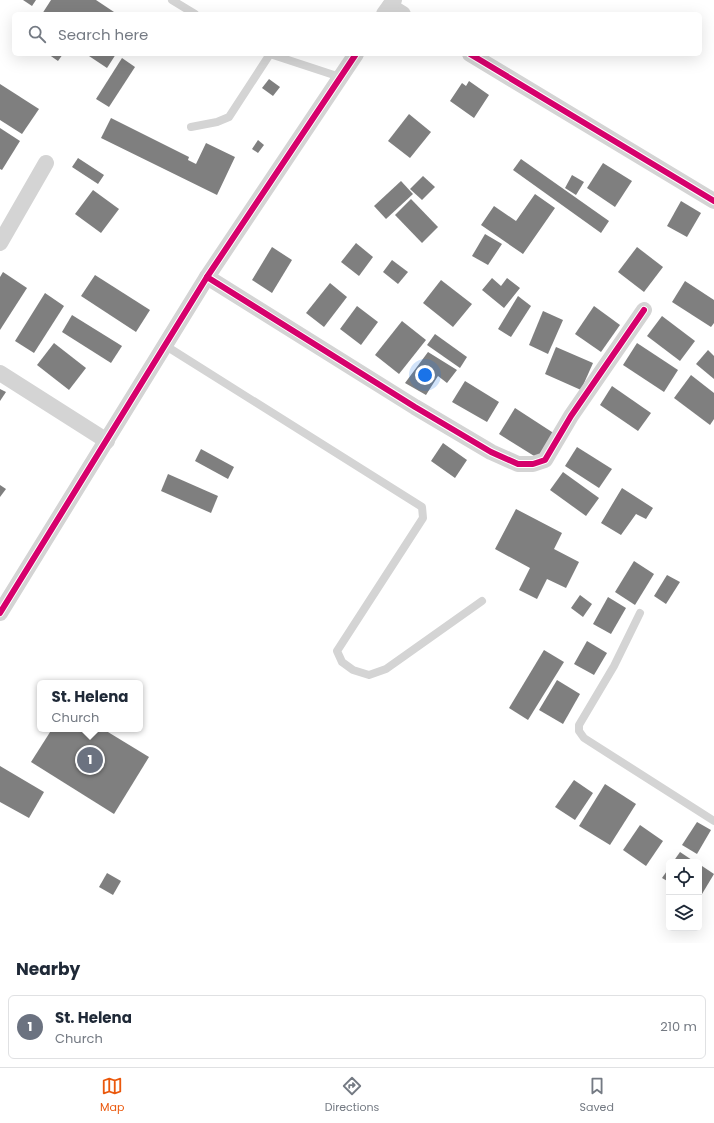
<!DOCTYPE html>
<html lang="en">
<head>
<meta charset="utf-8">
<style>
	body { margin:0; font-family:Poppins,sans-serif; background:#f2f2f3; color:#1f2937 }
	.controls { position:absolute; right:12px; bottom:12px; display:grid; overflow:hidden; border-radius:6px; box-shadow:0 4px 16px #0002 }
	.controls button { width:36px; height:36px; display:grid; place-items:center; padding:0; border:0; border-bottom:1px solid #e0e1e3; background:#fff; color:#1f2937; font:20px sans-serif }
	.you { position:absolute; left:425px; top:375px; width:14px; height:14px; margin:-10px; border:3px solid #fff; border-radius:50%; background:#1a73e8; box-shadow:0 0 0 6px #1a73e833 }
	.badge { display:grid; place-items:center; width:26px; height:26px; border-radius:50%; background:#ea580c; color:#fff; font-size:13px; font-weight:700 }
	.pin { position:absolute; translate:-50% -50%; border:2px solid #fff; box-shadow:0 1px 4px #0006 }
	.popup { position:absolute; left:37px; top:680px; width:106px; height:52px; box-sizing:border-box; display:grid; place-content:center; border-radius:6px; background:#fff; filter:drop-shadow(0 1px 3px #0005); font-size:13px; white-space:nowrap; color:#747a83 }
	.popup b { font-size:15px; color:#1f2937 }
	.popup::after { content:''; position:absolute; left:50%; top:100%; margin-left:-8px; border:8px solid transparent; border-top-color:#fff }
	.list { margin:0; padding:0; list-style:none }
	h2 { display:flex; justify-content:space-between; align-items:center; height:52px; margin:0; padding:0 16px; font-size:17px }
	h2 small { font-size:13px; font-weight:400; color:#747a83 }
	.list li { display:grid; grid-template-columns:26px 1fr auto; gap:12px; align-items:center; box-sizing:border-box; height:64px; margin:0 8px 8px; padding:0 8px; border:1px solid #e0e1e3; border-radius:6px }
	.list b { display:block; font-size:15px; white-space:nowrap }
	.list p { margin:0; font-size:13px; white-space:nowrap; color:#747a83 }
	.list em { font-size:13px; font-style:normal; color:#747a83 }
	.icon { flex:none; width:22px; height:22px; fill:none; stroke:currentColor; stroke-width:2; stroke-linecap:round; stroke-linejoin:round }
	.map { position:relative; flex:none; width:714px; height:943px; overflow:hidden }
	.search { position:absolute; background:#fff; box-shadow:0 4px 16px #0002; left:12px; right:12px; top:12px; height:44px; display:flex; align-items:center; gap:10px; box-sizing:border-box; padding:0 14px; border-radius:6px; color:#747a83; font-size:15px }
	.sheet { height:124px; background:#fff }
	nav { display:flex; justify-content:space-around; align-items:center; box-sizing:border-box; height:56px; border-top:1px solid #e0e1e3; background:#fff; font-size:11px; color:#747a83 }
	nav a { display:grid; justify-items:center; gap:2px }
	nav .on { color:#ea580c }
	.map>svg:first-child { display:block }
	.building { fill:#7f7f7f }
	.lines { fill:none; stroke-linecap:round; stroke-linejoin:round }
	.service { stroke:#d4d4d4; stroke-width:8 }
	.minor { stroke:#d4d4d4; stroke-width:16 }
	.cycleway-casing { stroke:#fff; stroke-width:8 }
	.cycleway { stroke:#d6006c; stroke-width:6 }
</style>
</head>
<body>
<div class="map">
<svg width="714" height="943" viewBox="0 0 714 943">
	<rect width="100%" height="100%" fill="#fff"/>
	<!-- building -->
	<g class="building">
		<polygon points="23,0 36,0 32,6"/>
		<polygon points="51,0 96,0 117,14 42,14"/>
		<polygon points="48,54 63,54 58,61"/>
		<polygon points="86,54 116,54 107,68"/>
		<polygon points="122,58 135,67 109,107 96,99"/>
		<polygon points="269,79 280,87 273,96 262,88"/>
		<polygon points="469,81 489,95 474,118 450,101 462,83 466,86"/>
		<polygon points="0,84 39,109 22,134 0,120"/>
		<polygon points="409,114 431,132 410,158 388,141"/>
		<polygon points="111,118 189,157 188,160 196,164 206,143 235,157 217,195 101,138"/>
		<polygon points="0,128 20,141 2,170 0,169"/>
		<polygon points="258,140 264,145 258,153 252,149"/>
		<polygon points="78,158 104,175 98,184 72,167"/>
		<polygon points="521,159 609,221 601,233 513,170"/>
		<polygon points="603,163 632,181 615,207 587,188"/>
		<polygon points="572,175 584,182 576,195 565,188"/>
		<polygon points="423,176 435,187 422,200 410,189"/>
		<polygon points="401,181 413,194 386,219 374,206"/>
		<polygon points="93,190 119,209 101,233 75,214"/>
		<polygon points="535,194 555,208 523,254 481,225 494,206 516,221"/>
		<polygon points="411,199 438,227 422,243 395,215"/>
		<polygon points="681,201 701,213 687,237 667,226"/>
		<polygon points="485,234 502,244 488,265 472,256"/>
		<polygon points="356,243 373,257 359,276 341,262"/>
		<polygon points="272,247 292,260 272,293 252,280"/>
		<polygon points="637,247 663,267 644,292 618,272"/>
		<polygon points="392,260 408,272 398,284 383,272"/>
		<polygon points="3,272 27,288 0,330 0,277"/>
		<polygon points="95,275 150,310 136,332 81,296"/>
		<polygon points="492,278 501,286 507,278 520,288 504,308 482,290"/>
		<polygon points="441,280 472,304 453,327 423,303"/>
		<polygon points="685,281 714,300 714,323 711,327 672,302"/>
		<polygon points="330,283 347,297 324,327 306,313"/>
		<polygon points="45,293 64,306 34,353 15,341"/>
		<polygon points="518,296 531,306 511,337 498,329"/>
		<polygon points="357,306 378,322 361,345 340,329"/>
		<polygon points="594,306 620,325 601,352 575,334"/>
		<polygon points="543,311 563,320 548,354 529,345"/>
		<polygon points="72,315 122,346 111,363 62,332"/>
		<polygon points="662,316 695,341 680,361 647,336"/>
		<polygon points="402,321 426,340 399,374 375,355"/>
		<polygon points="435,334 467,357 460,368 427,345"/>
		<polygon points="54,343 86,368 69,390 37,365"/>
		<polygon points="637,343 678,370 664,392 623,365"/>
		<polygon points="556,347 593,363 581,390 545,374"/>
		<polygon points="708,350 714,356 714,379 696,364"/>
		<polygon points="428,352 457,370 447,383 438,376 426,395 405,383"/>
		<polygon points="691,375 714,393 714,419 710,425 674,398"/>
		<polygon points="465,381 499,402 487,422 452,402"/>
		<polygon points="612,386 651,413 638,431 600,405"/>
		<polygon points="0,389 6,392 0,401"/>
		<polygon points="515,408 555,434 539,459 499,434"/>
		<polygon points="443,443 467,460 455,478 431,461"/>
		<polygon points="577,447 612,469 599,488 565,466"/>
		<polygon points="201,449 234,467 228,479 195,461"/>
		<polygon points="563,472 599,498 586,516 550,490"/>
		<polygon points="168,474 218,496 211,513 161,491"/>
		<polygon points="0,485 6,489 0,497"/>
		<polygon points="622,488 653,508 646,519 636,514 621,535 601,523"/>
		<polygon points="516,509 562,533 554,549 579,562 566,588 547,579 537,599 519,590 530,568 495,549"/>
		<polygon points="634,561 654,574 635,605 615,592"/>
		<polygon points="667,575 680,582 666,604 654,596"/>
		<polygon points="580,595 592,604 583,617 571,608"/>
		<polygon points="608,597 626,608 611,634 593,624"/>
		<polygon points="587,641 607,653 594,675 574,664"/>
		<polygon points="544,650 564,662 528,720 509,708"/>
		<polygon points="557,680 580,694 563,724 539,710"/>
		<polygon points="52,729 103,729 149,757 114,814 31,762"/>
		<polygon points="0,766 44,792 29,818 0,802"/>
		<polygon points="574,780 593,793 575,820 555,807"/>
		<polygon points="605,784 636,804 610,845 579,826"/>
		<polygon points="697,822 711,830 697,854 682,845"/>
		<polygon points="640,825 663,841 646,866 623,850"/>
		<polygon points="680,852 695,862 673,862"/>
		<polygon points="699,864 714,874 699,899"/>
		<polygon points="669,868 669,882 662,878"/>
		<polygon points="107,873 121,881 113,895 99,887"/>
	</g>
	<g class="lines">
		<!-- service -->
		<g class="service">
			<polyline points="172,0 195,14"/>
			<polyline points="270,54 340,77"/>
			<polyline points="191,127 217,122 229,117 270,54"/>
			<polyline points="166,346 422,507 423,518 337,651 342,662 353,670 369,675 386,669 482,601"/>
			<polyline points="640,613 614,666 579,725 579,731 584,738 714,821"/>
		</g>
		<!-- minor -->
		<g class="minor">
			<polyline points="390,6 403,14"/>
			<polyline points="384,14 394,0"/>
			<polyline points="470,54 714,201"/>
			<polyline points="0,243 46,163"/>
			<polyline points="207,277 415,407 491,452 518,464 533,464 545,460 571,416 644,310"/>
			<polyline points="0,373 107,441"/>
			<polyline points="0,613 207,277 356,54"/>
		</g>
		<!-- cycleway casing -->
		<g class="cycleway-casing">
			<g id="cycleway">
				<polyline points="470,54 714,201"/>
				<polyline points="207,277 415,407 491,452 518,464 533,464 545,460 571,416 644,310"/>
				<polyline points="0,613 207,277 356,54"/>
			</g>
		</g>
		<!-- cycleway -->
		<use href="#cycleway" class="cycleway"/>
	</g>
</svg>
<div class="controls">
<button><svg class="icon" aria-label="locate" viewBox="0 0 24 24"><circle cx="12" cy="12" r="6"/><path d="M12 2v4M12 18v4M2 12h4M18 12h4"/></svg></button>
<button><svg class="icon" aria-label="layers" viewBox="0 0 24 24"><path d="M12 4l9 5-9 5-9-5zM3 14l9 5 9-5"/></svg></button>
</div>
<div class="you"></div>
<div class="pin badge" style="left:90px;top:760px;background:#6b7280">1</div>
<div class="popup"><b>St. Helena</b>Church</div>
<div class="search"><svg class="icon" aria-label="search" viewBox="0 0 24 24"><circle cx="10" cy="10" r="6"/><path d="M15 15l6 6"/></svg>Search here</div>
</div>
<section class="sheet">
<h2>Nearby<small></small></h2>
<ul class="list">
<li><span class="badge" style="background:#6b7280">1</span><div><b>St. Helena</b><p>Church</p></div><em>210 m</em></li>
</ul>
</section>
<nav>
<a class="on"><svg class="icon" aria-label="map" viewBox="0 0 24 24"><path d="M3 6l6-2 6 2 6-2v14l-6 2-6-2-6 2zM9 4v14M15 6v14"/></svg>Map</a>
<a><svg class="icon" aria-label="directions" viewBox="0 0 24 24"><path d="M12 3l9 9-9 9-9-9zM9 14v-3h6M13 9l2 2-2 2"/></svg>Directions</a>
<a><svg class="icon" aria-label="saved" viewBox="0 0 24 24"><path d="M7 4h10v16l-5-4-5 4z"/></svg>Saved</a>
</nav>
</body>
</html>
